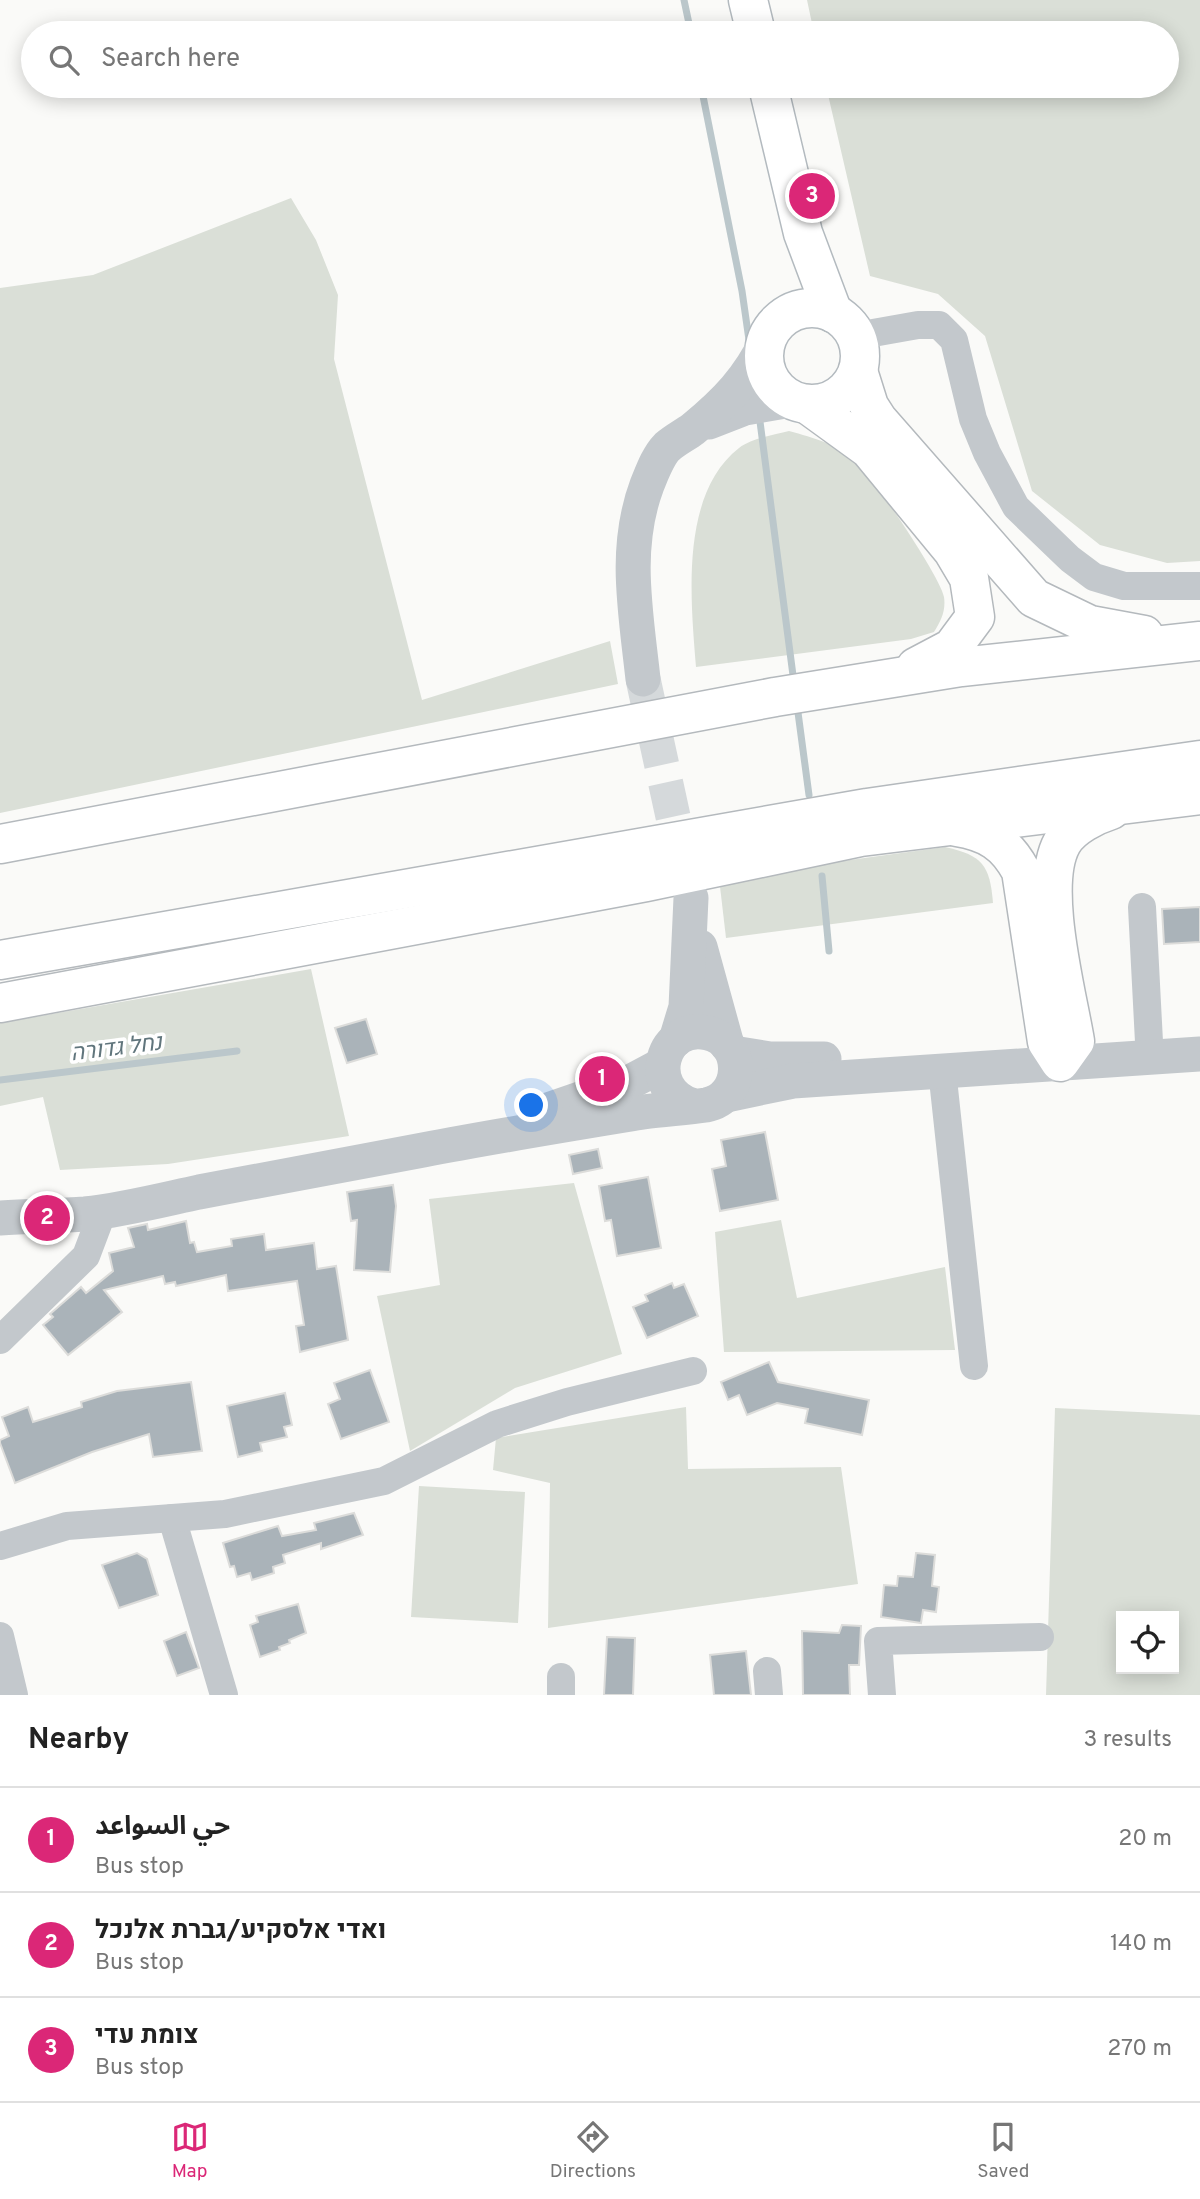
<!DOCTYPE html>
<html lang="en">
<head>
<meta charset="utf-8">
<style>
	body { margin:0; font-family:Overpass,"Noto Sans Arabic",Heebo,sans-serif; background:#f6f6f6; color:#222 }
	.controls { position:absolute; right:21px; bottom:21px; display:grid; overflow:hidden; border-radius:0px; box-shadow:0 4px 18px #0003 }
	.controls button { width:63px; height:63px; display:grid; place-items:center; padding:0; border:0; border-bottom:2px solid #e0e0e0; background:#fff; color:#222; font:35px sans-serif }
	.you { position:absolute; left:532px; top:1106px; width:24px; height:24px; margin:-18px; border:5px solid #fff; border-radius:50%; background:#1a73e8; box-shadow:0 0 0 10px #1a73e833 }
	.badge { display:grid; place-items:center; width:46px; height:46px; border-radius:50%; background:#db2777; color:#fff; font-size:23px; font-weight:700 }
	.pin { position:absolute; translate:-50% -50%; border:4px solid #fff; box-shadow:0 2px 7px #0006 }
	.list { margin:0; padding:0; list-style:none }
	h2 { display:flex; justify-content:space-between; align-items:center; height:91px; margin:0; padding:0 28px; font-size:30px }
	h2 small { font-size:23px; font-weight:400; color:#767676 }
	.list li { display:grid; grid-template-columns:46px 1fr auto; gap:21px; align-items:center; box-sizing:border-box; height:105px; padding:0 28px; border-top:2px solid #e0e0e0 }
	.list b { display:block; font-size:26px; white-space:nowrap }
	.list p { margin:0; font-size:23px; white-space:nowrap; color:#767676 }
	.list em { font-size:23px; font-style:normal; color:#767676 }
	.icon { flex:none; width:38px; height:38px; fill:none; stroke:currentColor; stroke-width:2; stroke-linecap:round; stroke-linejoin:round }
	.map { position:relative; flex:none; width:1200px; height:1695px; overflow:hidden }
	.search { position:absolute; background:#fff; box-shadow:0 4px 18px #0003; left:21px; right:21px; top:21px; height:77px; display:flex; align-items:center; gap:18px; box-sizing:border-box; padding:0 24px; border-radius:38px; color:#767676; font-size:26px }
	.sheet { height:406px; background:#fff }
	nav { display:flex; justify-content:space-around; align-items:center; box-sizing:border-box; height:98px; border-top:2px solid #e0e0e0; background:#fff; font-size:19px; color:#767676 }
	nav a { display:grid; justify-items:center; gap:4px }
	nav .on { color:#db2777 }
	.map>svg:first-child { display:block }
	.green { fill:#dadfd7; fill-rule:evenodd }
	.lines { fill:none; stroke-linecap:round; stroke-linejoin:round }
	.stream { stroke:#bbc7cb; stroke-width:7 }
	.building { fill:#aab3b9; stroke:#dcdcda; stroke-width:2 }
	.tertiary-tunnel { stroke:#d5d9db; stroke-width:35; stroke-dasharray:35 18; stroke-linecap:butt }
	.secondary-casing { stroke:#b3babf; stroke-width:41 }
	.trunk-casing { stroke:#b4b9bd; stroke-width:41 }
	.minor { stroke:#c3c8cc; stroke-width:28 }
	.tertiary { stroke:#c3c8cc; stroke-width:35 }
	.secondary { stroke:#fff; stroke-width:38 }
	.trunk { stroke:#fff; stroke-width:38 }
	.labels { text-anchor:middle; stroke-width:7; stroke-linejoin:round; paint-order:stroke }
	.water-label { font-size:23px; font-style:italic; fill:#60757c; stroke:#fff }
</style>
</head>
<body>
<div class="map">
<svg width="1200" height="1695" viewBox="0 0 1200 1695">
	<rect width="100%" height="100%" fill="#fafaf8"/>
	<!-- green -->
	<g class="green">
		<polygon points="807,0 1200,0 1200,561 1167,563 1100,545 1032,491 985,336 938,294 870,276 826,86 1167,86 1167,33 814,33"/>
		<polygon points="291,198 316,240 338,295 334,359 422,700 610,641 618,684 0,813 0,288 93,275"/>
		<path d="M789,431C814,438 838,444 857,462C874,479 940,576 944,597C946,611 941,621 934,632L911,639L696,667C691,602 679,495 739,448C752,438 774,435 789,431Z"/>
		<path d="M945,847C982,855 990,865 993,903L726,938L719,878Z"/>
		<polygon points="311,969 349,1136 168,1164 60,1170 43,1097 0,1106 0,1023"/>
		<polygon points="574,1183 622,1354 515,1388 410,1451 377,1296 440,1285 429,1199"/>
		<polygon points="781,1220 797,1298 945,1267 955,1350 724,1352 715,1232"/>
		<polygon points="686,1407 688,1469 841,1467 858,1584 548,1628 550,1483 493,1470 496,1438"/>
		<path d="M1055,1408L1200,1415V1695H1046ZM1121,1616H1174V1669H1121Z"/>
		<polygon points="419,1486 525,1492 518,1623 411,1617"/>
	</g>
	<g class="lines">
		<!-- stream -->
		<g class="stream">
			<polyline points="684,0 691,33"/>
			<polyline points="701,86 742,291 750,347"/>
			<polyline points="759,414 794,683"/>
			<polyline points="797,705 809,795"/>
			<polyline points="822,876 829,951"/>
			<polyline points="0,1080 237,1051"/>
		</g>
	</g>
	<!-- building -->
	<g class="building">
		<polygon points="1200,907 1200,942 1164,944 1162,909"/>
		<polygon points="366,1019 377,1054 347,1063 335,1028"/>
		<polygon points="765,1132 778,1200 720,1211 712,1169 726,1166 721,1140"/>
		<polygon points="598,1149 602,1168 573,1174 569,1155"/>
		<polygon points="648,1177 661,1248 617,1256 611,1220 605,1221 599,1186"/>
		<polygon points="393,1185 396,1206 390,1272 354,1270 357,1220 351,1221 347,1192"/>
		<polygon points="186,1221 190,1243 194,1242 197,1252 232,1246 231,1239 264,1234 266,1250 314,1243 317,1269 336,1266 348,1340 300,1352 296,1326 304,1325 297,1281 228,1291 226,1275 176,1286 175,1282 165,1284 163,1276 104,1290 122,1312 68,1355 43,1325 53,1317 50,1314 81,1287 86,1293 113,1271 109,1253 134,1247 128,1228 147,1224 148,1230"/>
		<polygon points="672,1283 674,1288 684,1284 698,1316 647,1338 633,1307 648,1301 645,1295"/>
		<polygon points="769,1362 778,1382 869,1400 862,1435 805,1423 808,1409 777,1403 747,1415 739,1395 728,1400 721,1382"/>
		<polygon points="370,1370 389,1422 341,1439 328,1404 340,1399 334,1383"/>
		<polygon points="191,1382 202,1451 153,1457 149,1434 92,1452 15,1483 0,1443 0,1440 9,1436 2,1417 28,1407 33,1422 82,1407 81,1402 117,1391"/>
		<polygon points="285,1393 292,1425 284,1427 287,1437 260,1443 262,1451 238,1457 227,1406"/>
		<polygon points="354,1513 363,1535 321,1549 321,1543 283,1555 285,1563 273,1567 274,1573 252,1580 250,1573 237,1577 234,1566 230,1567 223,1543 278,1526 282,1536 316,1530 314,1523"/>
		<polygon points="137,1553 147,1559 158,1595 119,1608 102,1565"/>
		<polygon points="916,1553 935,1555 932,1586 939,1587 936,1612 923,1610 921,1623 881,1617 884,1585 897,1586 898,1576 913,1577"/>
		<polygon points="298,1604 306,1633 289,1640 290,1643 279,1647 280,1650 260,1657 250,1625 258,1622 256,1616"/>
		<polygon points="842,1625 861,1626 859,1665 849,1665 850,1695 803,1695 802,1631 839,1633"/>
		<polygon points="186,1632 199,1668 177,1676 164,1641"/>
		<polygon points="607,1637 635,1638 633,1695 604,1695"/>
		<polygon points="746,1651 751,1695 714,1695 710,1655"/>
	</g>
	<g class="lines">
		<!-- tertiary-tunnel -->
		<polyline class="tertiary-tunnel" points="643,679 684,867"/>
		<!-- secondary casing -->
		<g class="secondary-casing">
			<g id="secondary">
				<polyline points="748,0 756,33"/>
				<polyline points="768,86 803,233 833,313"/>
				<circle cx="812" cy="356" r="48"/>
			</g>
		</g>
		<!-- trunk casing -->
		<g class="trunk-casing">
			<g id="trunk">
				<polyline points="858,371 869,406 878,420 1034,598 1090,625 1144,635"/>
				<polyline points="807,404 869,449 953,551 969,578 975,617 952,648 916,667"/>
				<path d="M957,827C988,832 1006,843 1021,871L1047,1042L1060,1062L1075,1041C1067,993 1038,886 1062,843C1071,827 1095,815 1111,810"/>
				<polyline points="0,844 775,697 961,667 1200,641"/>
				<polyline points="0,960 867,808 1200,760"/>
				<polyline points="0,1003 646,882 861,837 1200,795"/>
			</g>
		</g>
		<!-- minor -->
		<g class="minor">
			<polyline points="856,336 918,325 939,325 954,340 973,419 987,453 1016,507 1070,559 1094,577 1124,586 1200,586"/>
			<polyline points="1142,907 1149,1042"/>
			<polyline points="942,1070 974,1366"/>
			<polyline points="0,1340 86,1256 103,1211"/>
			<polyline points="172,1518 224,1695"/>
			<polyline points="0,1546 67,1526 225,1514 384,1481 497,1424 567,1402 693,1371"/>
			<polyline points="0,1636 14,1695"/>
			<polyline points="767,1671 769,1695"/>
			<polyline points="561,1695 561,1677"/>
			<polyline points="882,1695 878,1641 1040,1637"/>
		</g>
		<!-- tertiary -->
		<g class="tertiary">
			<polyline points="709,422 745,408 791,400"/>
			<path d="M643,679C636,613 623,549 647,485C652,473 658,456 667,447C675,440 685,435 693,429C726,402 749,378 767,340"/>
			<polyline points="700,947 727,1045"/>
			<polyline points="676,1040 686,1007 691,898"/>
			<polyline points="733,1053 770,1059 824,1059"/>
			<polyline points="726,1095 793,1081 1200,1054"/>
			<polyline points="542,1112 632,1081 662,1065"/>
			<path d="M0,1218C28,1216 57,1216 85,1214C123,1210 162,1200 199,1192C274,1178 349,1164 423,1150C496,1136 570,1124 643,1112C664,1109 686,1108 706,1105C744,1098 746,1042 708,1033C662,1022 643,1088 691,1105"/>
		</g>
		<!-- secondary -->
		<use href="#secondary" class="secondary"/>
		<!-- trunk -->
		<use href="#trunk" class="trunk"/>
	</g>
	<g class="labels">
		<!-- water labels -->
		<g class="water-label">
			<text transform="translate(116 1047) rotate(-7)" y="8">נחל גדורה</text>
		</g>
	</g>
</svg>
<div class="controls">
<button><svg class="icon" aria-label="locate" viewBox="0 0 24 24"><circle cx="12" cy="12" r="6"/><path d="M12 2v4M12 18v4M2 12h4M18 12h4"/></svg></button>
</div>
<div class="you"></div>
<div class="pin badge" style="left:602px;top:1079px">1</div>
<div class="pin badge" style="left:47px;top:1218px">2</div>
<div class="pin badge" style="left:812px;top:196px">3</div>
<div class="search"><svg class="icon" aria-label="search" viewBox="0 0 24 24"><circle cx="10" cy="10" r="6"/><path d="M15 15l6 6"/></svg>Search here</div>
</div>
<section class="sheet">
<h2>Nearby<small>3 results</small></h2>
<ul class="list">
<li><span class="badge">1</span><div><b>حي السواعد</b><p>Bus stop</p></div><em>20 m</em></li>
<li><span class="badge">2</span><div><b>ואדי אלסקיע/גברת אלנכל</b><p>Bus stop</p></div><em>140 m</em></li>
<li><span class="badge">3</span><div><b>צומת עדי</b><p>Bus stop</p></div><em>270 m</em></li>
</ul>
</section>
<nav>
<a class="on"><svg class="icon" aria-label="map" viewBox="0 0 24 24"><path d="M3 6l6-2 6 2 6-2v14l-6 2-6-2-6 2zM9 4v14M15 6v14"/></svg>Map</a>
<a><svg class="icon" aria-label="directions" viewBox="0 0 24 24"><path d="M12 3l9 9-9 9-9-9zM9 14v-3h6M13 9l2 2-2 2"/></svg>Directions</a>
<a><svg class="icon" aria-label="saved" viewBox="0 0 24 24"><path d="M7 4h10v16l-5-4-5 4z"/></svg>Saved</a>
</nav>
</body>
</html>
